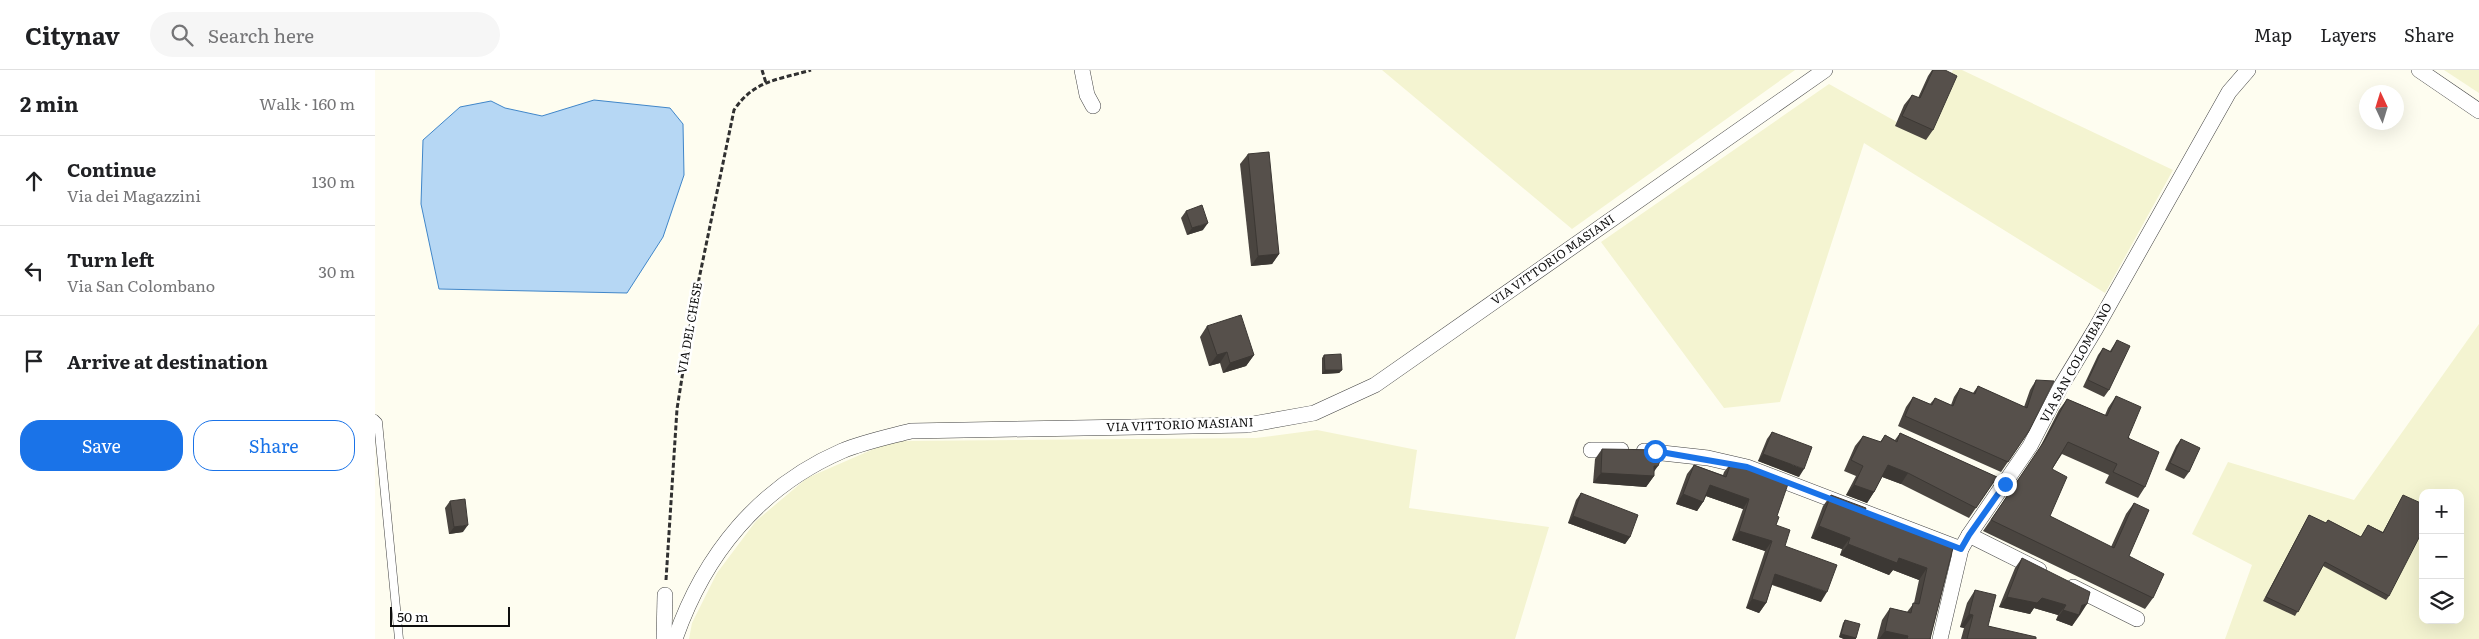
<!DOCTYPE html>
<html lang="en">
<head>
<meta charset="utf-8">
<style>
	body { margin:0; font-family:Literata,serif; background:#f6f6f6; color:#202124 }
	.controls { position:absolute; right:15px; bottom:15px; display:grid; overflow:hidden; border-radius:10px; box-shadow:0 5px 20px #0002 }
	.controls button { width:45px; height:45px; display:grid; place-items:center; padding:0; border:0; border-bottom:1px solid #e0e0e0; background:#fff; color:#202124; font:25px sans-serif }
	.compass { position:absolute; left:1984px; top:15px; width:45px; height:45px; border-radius:50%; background:#fff; box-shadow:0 5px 20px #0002; rotate:356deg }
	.scale { position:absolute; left:15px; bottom:12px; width:120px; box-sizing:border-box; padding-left:5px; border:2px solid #0e0e0e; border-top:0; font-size:14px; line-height:18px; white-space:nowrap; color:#0e0e0e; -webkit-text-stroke:4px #fff; paint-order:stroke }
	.stop { position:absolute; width:15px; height:15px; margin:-11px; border:4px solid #1a73e8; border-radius:50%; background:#fff }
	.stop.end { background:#1a73e8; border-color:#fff; box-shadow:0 1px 5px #0008 }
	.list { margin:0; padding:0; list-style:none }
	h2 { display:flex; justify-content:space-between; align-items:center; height:65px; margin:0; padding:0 20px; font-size:21px }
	h2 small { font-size:16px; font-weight:400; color:#757577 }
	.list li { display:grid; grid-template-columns:32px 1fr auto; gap:15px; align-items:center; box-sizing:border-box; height:90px; padding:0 20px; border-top:1px solid #e0e0e0 }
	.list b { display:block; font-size:19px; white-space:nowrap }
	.list p { margin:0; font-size:16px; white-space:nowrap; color:#757577 }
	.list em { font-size:16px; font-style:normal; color:#757577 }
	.actions { display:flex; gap:10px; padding:15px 20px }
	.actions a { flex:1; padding:11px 0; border:1px solid #1a73e8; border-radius:20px; text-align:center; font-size:18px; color:#1a73e8 }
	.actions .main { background:#1a73e8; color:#fff }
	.icon { flex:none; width:28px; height:28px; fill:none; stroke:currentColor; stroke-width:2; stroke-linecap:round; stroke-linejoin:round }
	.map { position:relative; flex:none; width:2104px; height:569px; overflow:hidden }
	header { display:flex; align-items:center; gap:30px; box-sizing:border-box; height:70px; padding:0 25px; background:#fff; border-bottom:1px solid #e0e0e0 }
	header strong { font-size:24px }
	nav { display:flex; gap:28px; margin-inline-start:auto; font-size:18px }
	.search { width:350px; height:45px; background:#f6f6f6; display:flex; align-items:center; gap:12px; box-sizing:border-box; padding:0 18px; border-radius:28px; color:#757577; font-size:19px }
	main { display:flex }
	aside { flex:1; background:#fff }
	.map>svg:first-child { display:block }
	.farmland { fill:#f4f4d1; fill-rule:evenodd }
	.water { fill:#b6d7f4; stroke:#4086c9 }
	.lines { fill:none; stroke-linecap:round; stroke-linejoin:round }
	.lane-casing { stroke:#414141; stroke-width:9 }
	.street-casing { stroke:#414141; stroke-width:16 }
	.path { stroke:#303030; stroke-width:3; stroke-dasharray:5 2.5; stroke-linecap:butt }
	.lane { stroke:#fff; stroke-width:8 }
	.street { stroke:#fff; stroke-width:15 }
	.wall { fill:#4a4540 }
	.shaded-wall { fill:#3c3834 }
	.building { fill:#56504b; stroke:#3c3834 }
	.route { stroke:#1a73e8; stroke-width:6 }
	.labels { text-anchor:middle; stroke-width:5; stroke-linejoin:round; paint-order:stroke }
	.street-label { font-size:12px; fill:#0e0e0e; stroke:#fff }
</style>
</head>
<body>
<header>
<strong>Citynav</strong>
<div class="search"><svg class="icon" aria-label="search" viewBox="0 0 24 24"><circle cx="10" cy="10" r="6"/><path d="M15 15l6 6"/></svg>Search here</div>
<nav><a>Map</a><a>Layers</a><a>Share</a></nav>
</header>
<main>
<aside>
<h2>2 min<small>Walk · 160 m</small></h2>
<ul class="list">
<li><svg class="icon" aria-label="ahead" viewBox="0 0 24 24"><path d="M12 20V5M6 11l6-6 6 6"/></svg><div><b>Continue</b><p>Via dei Magazzini</p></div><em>130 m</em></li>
<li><svg class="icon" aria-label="left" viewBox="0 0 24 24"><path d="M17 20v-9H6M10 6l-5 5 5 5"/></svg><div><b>Turn left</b><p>Via San Colombano</p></div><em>30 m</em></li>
<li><svg class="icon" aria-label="arrive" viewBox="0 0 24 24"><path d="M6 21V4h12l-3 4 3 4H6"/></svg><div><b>Arrive at destination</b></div></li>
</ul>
<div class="actions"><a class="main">Save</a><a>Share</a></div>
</aside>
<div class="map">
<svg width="2104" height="569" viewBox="0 0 2104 569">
	<rect width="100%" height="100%" fill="#fefdf0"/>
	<!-- farmland -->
	<g class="farmland">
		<polygon points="1007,0 1420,0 1197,159"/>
		<polygon points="1578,0 1587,0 1798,100 1730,223 1489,73 1405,332 1349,338 1226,172 1454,14 1545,65"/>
		<polygon points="2069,0 2104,0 2104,23"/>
		<path d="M2104,254V569H1850L1877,495L1817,464L1853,392L1979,430ZM2048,423H2085V550H2048Z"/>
		<polygon points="942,360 1042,380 1034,438 1174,457 1140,569 314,569 317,553 342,503 381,451 432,408 517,371 881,368"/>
	</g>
	<!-- water -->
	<polygon class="water" points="219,30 295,38 308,54 309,105 288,167 252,223 64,219 46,134 48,70 85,37 116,31 130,38 167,46"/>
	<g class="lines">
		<!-- lane casing -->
		<g class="lane-casing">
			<polyline id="lane" points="0,349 3,352 24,569"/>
		</g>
		<!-- street casing -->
		<g class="street-casing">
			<g id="street">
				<polyline points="707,0 712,25 718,36"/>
				<polyline points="2044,0 2104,41"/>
				<polyline points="1216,380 1246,380"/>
				<polyline points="1269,381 1333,388 1372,397 1586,479"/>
				<polyline points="1594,465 1664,500"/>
				<polyline points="1698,517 1762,549"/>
				<polyline points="289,569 290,525"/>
				<path d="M300,569C329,485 384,417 467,381C489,372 513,367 536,361L872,355L939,343L1000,315L1450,0"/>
				<polyline points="1565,569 1586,479 1594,465 1655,376 1686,316 1721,258 1854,22 1873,0"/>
			</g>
		</g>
		<!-- path -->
		<g class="path">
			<polyline points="387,0 391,13"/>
			<path d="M291,510L302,339L318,238L359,40C379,10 403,10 436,0"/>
		</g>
		<!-- lane -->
		<use href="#lane" class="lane"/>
		<!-- street -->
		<use href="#street" class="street"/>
	</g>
	<!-- wall -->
	<g class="wall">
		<polygon points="1557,0 1570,0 1558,60 1551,70 1520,56 1529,35 1537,25 1543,28 1553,6"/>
		<polygon points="873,84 904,184 897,194 876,196 865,94"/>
		<polygon points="811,141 828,160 812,165 806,148"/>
		<polygon points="832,256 879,285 871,296 848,303 845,293 834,296 825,267"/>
		<polygon points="1742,270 1734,320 1729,327 1708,317 1723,285 1728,278 1735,281"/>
		<polygon points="949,285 967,300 964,303 947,304 947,288"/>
		<polygon points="1661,310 1654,361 1626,402 1523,356 1531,337 1538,327 1555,334 1560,328 1576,335 1579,327 1585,318 1598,323 1603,316 1649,337 1655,320"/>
		<polygon points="1741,326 1770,417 1763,428 1730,413 1734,405 1687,384 1677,399 1675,446 1736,477 1751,444 1759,433 1754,486 1778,528 1770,539 1608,461 1663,381 1684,340 1692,329 1730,345 1733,338"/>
		<polygon points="1397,362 1424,407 1383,391 1392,369"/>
		<polygon points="1525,363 1622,407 1594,448 1526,414 1507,407 1499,422 1492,433 1471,425 1481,406 1469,401 1480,376 1488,366 1505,372 1510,365 1520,370"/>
		<polygon points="1806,369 1814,402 1809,409 1790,400 1801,376"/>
		<polygon points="1227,379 1279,406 1271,417 1218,413 1220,389"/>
		<polygon points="1356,393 1402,446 1401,455 1410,476 1446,532 1397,515 1391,533 1384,543 1371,538 1390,481 1357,470 1368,439 1331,426 1328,432 1322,441 1301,434 1312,404 1319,395 1348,405 1349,402"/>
		<polygon points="1206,423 1255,467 1250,474 1193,453 1201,430"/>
		<polygon points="1456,425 1489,443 1578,478 1555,569 1556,569 1502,569 1507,550 1515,538 1532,542 1539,533 1544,510 1518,500 1514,505 1465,485 1467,479 1436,468 1448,436"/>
		<polygon points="2028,425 2014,526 2011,530 1948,496 1920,546 1888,531 1934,445 1951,453 1953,450 1986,467 1993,455 2008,462"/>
		<polygon points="75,431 88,462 74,464 70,438"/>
		<polygon points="1647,488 1705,545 1697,556 1681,550 1683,545 1659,538 1655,544 1624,537 1640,498"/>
		<polygon points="1600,520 1613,556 1661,569 1586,569 1589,558 1585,557 1592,533"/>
		<polygon points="1470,550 1481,569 1469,569 1464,567 1468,553"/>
	</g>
	<!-- shaded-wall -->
	<g class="shaded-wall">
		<polygon points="833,153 828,160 812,165 817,158"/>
		<polygon points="904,184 897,194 876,196 883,186"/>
		<polygon points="852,282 845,293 834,296 842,285"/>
		<polygon points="879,285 871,296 848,303 855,293"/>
		<polygon points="950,300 967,300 964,303 947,304"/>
		<polygon points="1388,384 1429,399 1424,407 1383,391"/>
		<polygon points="1513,395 1533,403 1526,414 1505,406"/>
		<polygon points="1279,396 1283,396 1276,406 1279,406 1271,417 1218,413 1226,403"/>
		<polygon points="1335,415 1374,429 1368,439 1328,425"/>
		<polygon points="1479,415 1499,422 1492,433 1471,425"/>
		<polygon points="1308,424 1328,432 1322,441 1301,434"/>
		<polygon points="1198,446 1255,467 1250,474 1193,453"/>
		<polygon points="93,455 88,462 74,464 79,457"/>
		<polygon points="1444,456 1475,468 1467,479 1436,468"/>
		<polygon points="1364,461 1397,471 1390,481 1357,470"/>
		<polygon points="1473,474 1524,488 1552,498 1544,510 1518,500 1514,505 1465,485"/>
		<polygon points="1400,504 1452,522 1446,532 1394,513"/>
		<polygon points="1632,527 1667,528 1691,535 1683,545 1659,538 1655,544 1624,537"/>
		<polygon points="1377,529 1391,533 1384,543 1371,538"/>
		<polygon points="1712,534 1705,545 1703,545 1704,545 1697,556 1681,550 1688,540 1707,535"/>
		<polygon points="1594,544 1598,545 1589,558 1585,557"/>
		<polygon points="1510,561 1533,566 1531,569 1504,569"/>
		<polygon points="1466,564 1481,568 1481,569 1469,569 1464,567"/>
	</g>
	<!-- building -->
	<g class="building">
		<polygon points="1558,0 1570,0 1582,6 1558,60 1527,46 1537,25 1545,28"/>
		<polygon points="894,82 904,184 883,186 873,84"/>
		<polygon points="827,135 833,153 817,158 811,141"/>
		<polygon points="866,245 879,285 855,293 852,282 842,285 832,256"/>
		<polygon points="1742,270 1755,276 1734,320 1713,310 1728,278 1736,282"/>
		<polygon points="966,284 967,300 950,300 949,285"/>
		<polygon points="1661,310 1679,311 1654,361 1633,392 1530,346 1538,327 1557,335 1560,328 1578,336 1585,318 1600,324 1603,316 1652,338"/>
		<polygon points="1741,326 1766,337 1753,368 1784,382 1770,417 1738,402 1742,394 1693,372 1677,399 1692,407 1675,446 1739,478 1759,433 1774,440 1754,486 1789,504 1778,528 1616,450 1670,370 1692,329 1732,346"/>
		<polygon points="1397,362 1437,377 1429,399 1388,384"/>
		<polygon points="1525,363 1622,407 1601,438 1533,403 1513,395 1499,422 1479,415 1488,396 1476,390 1488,366 1506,372 1510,365 1522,372"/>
		<polygon points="1806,369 1825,378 1814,402 1795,393"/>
		<polygon points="1227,379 1289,380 1283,396 1279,396 1279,406 1226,403"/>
		<polygon points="1356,393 1376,397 1414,411 1402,446 1404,447 1401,455 1415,460 1410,476 1462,495 1452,522 1400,504 1391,533 1377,529 1397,471 1364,461 1374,429 1335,415 1328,432 1308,424 1319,395 1351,407"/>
		<polygon points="1206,423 1263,445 1255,467 1198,446"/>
		<polygon points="1456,425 1491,438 1489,443 1578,478 1555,569 1556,569 1532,569 1533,566 1510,561 1515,538 1536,543 1538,533 1544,534 1552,498 1524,488 1522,493 1473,474 1475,468 1444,456"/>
		<polygon points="2028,425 2048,434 2048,460 2014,526 1950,492 1923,542 1891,527 1934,445 1951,453 1953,450 1986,467 1993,455 2008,463"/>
		<polygon points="90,429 93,455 79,457 75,431"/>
		<polygon points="1647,488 1715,522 1712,534 1707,535 1704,545 1688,540 1691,535 1667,528 1662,533 1632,527"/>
		<polygon points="1600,520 1621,525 1613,556 1661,567 1661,569 1592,569 1598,545 1594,544"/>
		<polygon points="1470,550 1485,554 1481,568 1466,564"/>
	</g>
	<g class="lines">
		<!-- route -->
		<polyline class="route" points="1280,381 1372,397 1586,479 1594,465 1630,414"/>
	</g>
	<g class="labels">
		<!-- street labels -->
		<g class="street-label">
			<text transform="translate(1178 190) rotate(-35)" y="4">VIA VITTORIO MASIANI</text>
			<text transform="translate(315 258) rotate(-80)" y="4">VIA DEL CHESE</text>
			<text transform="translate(1701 293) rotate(-61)" y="4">VIA SAN COLOMBANO</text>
			<text transform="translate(805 355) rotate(-2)" y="4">VIA VITTORIO MASIANI</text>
		</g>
	</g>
</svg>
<div class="controls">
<button>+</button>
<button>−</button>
<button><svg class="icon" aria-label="layers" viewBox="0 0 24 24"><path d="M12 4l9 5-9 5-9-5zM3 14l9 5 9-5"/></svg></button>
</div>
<svg class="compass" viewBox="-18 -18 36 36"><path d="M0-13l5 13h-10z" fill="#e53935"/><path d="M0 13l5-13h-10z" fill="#757577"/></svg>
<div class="scale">50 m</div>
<div class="stop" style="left:1280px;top:381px"></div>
<div class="stop end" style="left:1630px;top:414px"></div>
</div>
</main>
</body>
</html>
